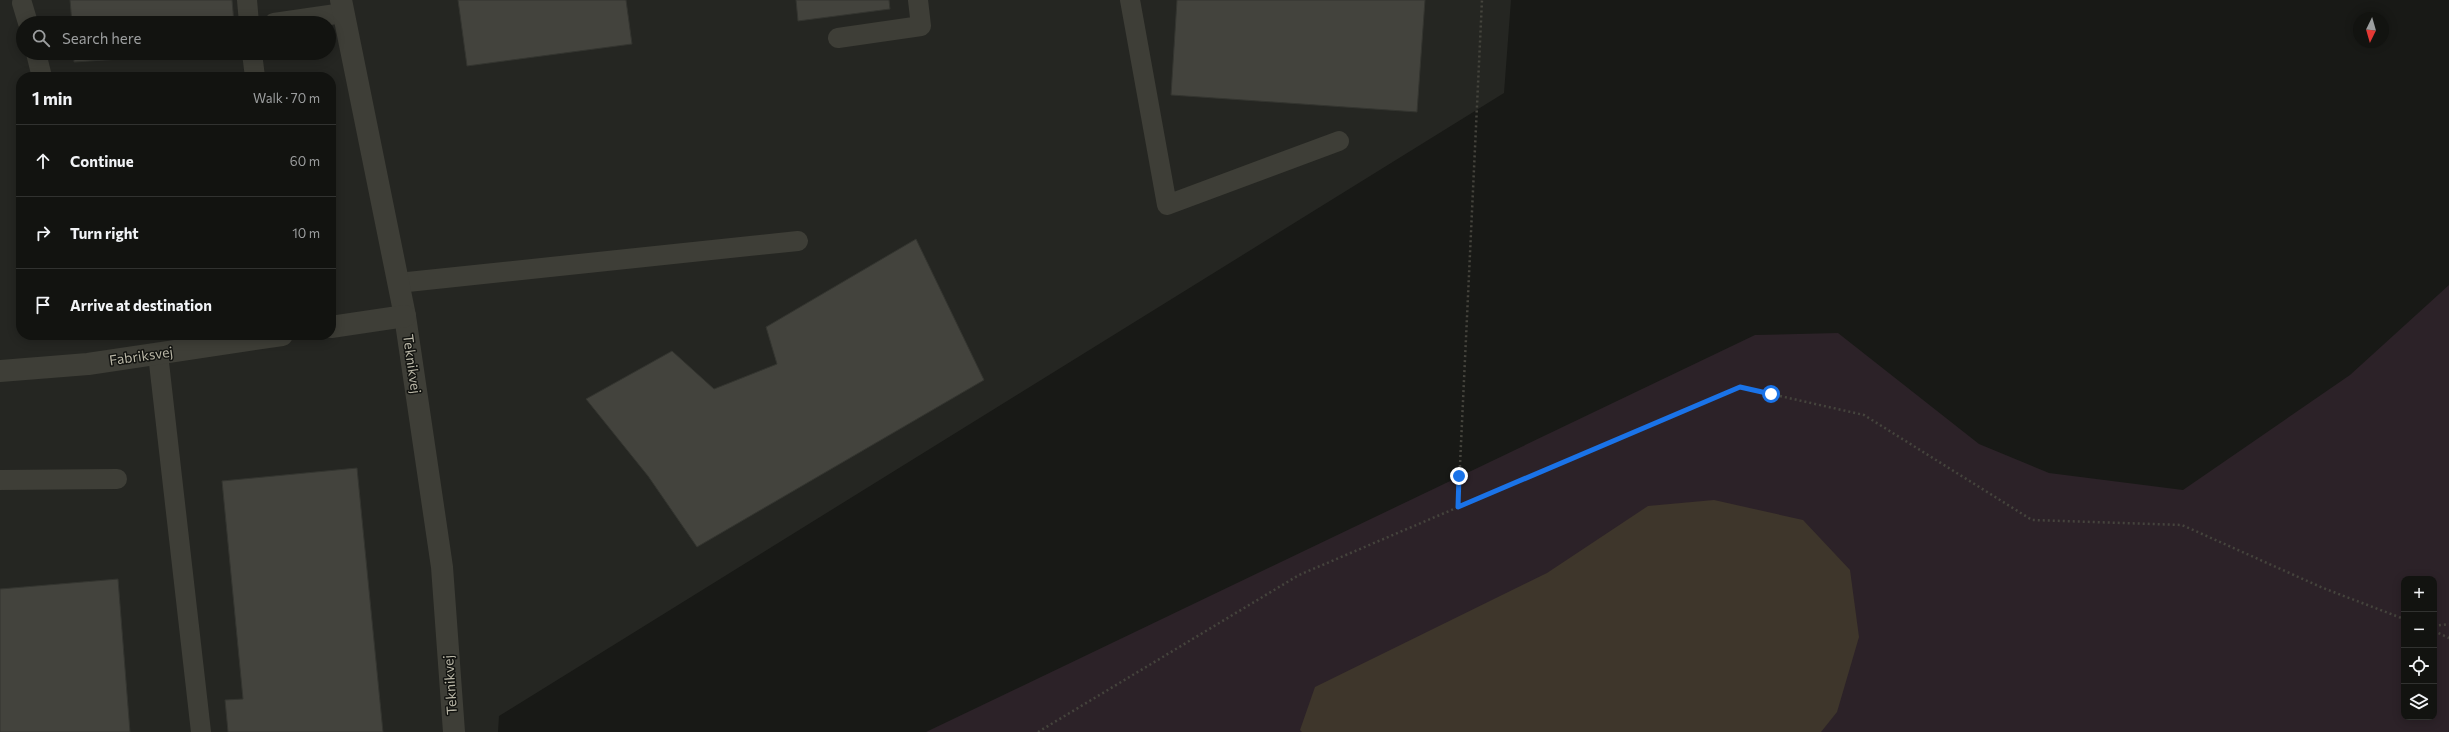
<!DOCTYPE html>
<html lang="en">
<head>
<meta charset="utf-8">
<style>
	body { margin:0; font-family:Commissioner,sans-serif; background:#1f201e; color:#f1f3f6 }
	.controls { position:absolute; right:12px; bottom:12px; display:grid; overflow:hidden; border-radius:8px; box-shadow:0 2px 10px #0003 }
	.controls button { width:36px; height:36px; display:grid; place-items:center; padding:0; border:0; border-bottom:1px solid #313230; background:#121310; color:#f1f3f6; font:20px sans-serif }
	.compass { position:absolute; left:2353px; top:12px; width:36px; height:36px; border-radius:50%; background:#121310; box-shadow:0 2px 10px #0003; rotate:185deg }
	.stop { position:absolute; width:12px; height:12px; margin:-9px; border:3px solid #1a73e8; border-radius:50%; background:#fff }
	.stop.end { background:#1a73e8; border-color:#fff; box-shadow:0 1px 4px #0008 }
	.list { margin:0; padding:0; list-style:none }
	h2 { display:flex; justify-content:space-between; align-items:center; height:52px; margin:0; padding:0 16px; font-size:17px }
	h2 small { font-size:13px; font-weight:400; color:#9c9e9f }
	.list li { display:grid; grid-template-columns:26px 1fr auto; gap:12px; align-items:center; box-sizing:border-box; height:72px; padding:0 16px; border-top:1px solid #313230 }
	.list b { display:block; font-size:15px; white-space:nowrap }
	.list em { font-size:13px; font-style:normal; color:#9c9e9f }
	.icon { flex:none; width:22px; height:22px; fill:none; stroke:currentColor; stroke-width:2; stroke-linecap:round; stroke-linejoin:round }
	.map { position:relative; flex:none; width:2449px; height:732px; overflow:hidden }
	.search { position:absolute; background:#121310; box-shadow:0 2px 10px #0003; left:16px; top:16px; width:320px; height:44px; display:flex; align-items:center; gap:10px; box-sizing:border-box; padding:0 14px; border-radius:22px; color:#9c9e9f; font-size:15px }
	.panel { position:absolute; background:#121310; box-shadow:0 2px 10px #0003; left:16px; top:72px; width:320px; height:268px; border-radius:16px }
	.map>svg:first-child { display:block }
	.built { fill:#252622; fill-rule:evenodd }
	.green { fill:#2c2228; fill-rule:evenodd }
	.water { fill:#3e362b }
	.building { fill:#43433d; stroke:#343530 }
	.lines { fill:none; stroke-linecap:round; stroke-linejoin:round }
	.path { stroke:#45443d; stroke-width:2.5; stroke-dasharray:2 3; stroke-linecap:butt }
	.lane { stroke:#3e3e37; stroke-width:20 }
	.street { stroke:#3e3e37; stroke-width:22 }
	.route { stroke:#1a73e8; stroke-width:5 }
	.labels { text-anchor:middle; stroke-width:3; stroke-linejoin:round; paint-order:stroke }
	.street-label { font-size:14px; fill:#bab7a7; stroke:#131411 }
</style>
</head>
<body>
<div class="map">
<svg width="2449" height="732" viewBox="0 0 2449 732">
	<rect width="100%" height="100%" fill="#181916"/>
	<!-- built -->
	<path class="built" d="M0,0H1511L1504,93L499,716L498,732H0ZM23,23H329V53H23ZM21,77H331V335H21Z"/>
	<!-- green -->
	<path class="green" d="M2449,285V732H926L1755,335L1838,333L1979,444L2049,473L2183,490L2350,375ZM2404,579H2434V717H2404Z"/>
	<!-- water -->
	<polygon class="water" points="1714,500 1803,520 1850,570 1859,637 1837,712 1821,732 1302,732 1300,730 1315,687 1547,573 1648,506"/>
	<!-- building -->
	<g class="building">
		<polygon points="70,0 232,0 234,23 72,23"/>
		<polygon points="458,0 626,0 632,44 467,66"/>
		<polygon points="796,0 889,0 890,9 798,21"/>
		<polygon points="1177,0 1425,0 1417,112 1171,95"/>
		<polygon points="74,53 213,53 74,62"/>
		<polygon points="916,239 984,380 697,547 648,476 586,399 672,351 714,389 777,364 766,327"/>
		<polygon points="357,468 383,732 228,732 225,700 243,699 222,481"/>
		<polygon points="118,579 130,732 0,732 0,589"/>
	</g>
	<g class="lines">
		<!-- path -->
		<g class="path">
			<polyline points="1458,507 1482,0"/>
			<polyline points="2434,626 2449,624"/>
			<polyline points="2434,631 2449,638"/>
			<polyline points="1038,732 1299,575 1740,387 1864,415 2032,520 2182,525 2323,588 2404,619"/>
		</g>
		<!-- lane -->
		<g class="lane">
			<polyline points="247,0 249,23"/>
			<polyline points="1130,0 1167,205 1339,141"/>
			<polyline points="22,3 28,23"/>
			<polyline points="274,23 343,13"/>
			<polyline points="838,38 921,26 918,0"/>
			<polyline points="36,53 42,77"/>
			<polyline points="252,53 255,77"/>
			<polyline points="398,283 798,241"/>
			<polyline points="158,354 201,732"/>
			<polyline points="0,480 117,479"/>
		</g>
		<!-- street -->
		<g class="street">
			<polyline points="341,0 405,316 442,567 454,732"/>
			<polyline points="331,327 405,316"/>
			<polyline points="0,371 88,364 282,335"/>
		</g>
	</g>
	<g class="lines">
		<!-- route -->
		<polyline class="route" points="1459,476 1458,507 1740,387 1771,394"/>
	</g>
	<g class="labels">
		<!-- street labels -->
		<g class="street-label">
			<text transform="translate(141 356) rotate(-8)" y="5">Fabriksvej</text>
			<text transform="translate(412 364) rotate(82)" y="5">Teknikvej</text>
			<text transform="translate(450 685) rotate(-94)" y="5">Teknikvej</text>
		</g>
	</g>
</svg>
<div class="controls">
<button>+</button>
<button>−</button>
<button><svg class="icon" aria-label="locate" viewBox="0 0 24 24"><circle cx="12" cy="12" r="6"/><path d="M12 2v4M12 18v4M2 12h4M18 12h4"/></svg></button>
<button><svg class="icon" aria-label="layers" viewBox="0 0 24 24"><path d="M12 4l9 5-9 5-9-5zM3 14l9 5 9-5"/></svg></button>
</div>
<svg class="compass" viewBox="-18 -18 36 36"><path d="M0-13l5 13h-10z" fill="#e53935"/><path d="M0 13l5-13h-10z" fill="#9c9e9f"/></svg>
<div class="stop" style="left:1771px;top:394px"></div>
<div class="stop end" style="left:1459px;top:476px"></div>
<div class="search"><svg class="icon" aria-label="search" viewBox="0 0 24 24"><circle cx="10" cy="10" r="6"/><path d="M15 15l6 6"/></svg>Search here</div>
<section class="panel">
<h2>1 min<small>Walk · 70 m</small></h2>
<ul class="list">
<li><svg class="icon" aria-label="ahead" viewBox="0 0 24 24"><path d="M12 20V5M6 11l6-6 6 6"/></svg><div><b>Continue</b></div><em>60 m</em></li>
<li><svg class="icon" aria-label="right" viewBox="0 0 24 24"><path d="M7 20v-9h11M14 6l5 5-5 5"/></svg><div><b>Turn right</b></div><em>10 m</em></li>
<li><svg class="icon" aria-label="arrive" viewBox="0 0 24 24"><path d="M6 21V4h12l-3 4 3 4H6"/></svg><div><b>Arrive at destination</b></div></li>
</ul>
</section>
</div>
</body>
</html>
